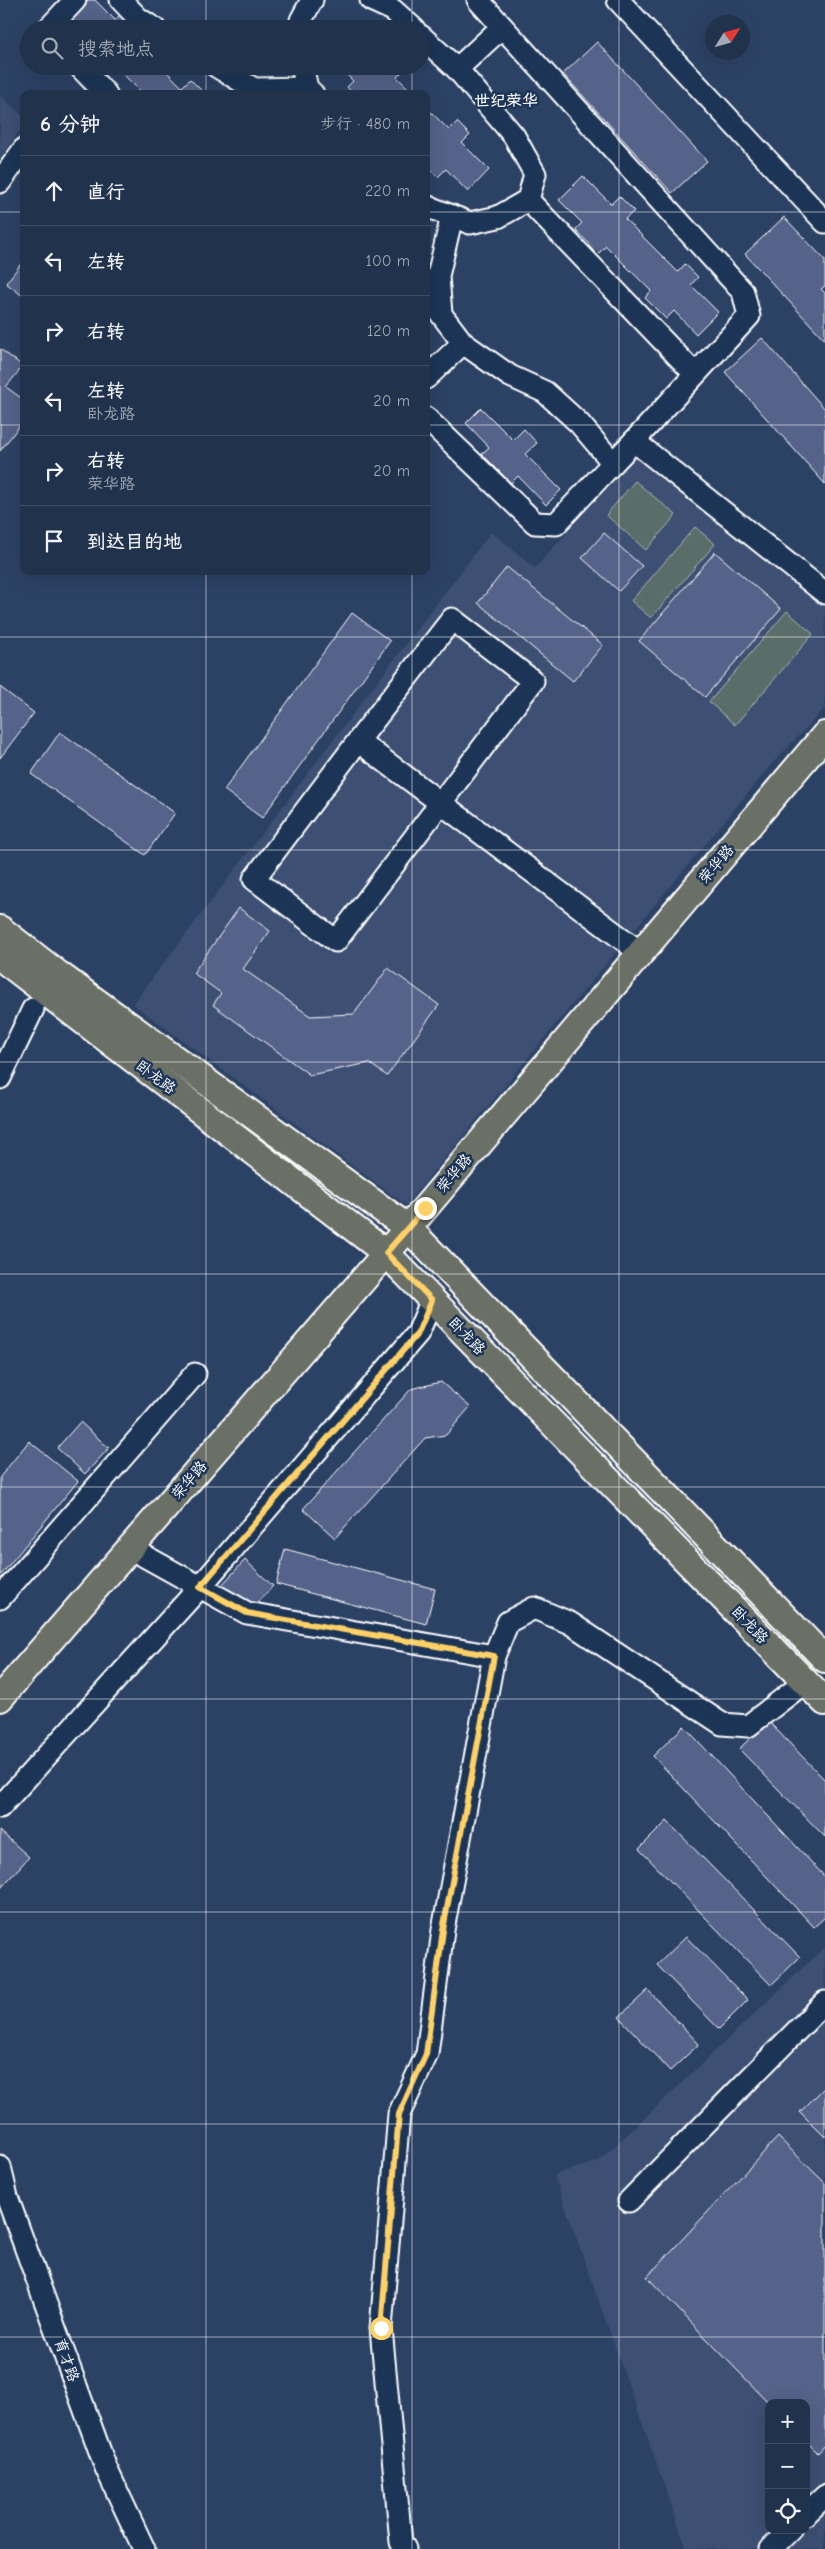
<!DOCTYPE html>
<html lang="zh">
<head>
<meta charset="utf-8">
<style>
	body { margin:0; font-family:"Comic Neue","LXGW WenKai TC",sans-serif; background:#2d3e56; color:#f1f3f6 }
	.controls { position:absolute; right:15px; bottom:15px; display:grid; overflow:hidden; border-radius:10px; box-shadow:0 5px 20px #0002 }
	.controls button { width:45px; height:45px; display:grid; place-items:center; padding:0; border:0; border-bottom:1px solid #3e4d64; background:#21324c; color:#f1f3f6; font:25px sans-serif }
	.compass { position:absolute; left:705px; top:15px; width:45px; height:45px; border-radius:50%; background:#21324c; box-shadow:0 5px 20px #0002; rotate:53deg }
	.stop { position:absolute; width:15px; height:15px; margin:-11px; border:4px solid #ffd166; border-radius:50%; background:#fff }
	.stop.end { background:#ffd166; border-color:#fff; box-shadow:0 1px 5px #0008 }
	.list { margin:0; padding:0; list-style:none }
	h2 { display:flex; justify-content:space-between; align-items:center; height:65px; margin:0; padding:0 20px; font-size:21px }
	h2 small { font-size:16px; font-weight:400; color:#a2aab5 }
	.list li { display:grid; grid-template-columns:32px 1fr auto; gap:15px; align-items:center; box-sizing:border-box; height:70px; padding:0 20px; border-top:1px solid #3e4d64 }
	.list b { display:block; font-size:19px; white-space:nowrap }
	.list p { margin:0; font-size:16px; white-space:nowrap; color:#a2aab5 }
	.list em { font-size:16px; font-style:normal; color:#a2aab5 }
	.icon { flex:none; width:28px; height:28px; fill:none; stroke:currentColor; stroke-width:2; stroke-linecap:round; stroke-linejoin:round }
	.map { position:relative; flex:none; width:825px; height:2549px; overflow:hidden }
	.search { position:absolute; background:#21324c; box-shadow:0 5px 20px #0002; left:20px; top:20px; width:410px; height:55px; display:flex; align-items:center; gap:12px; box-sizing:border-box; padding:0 18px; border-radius:28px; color:#a2aab5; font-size:19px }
	.panel { position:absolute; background:#21324c; box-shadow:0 5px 20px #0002; left:20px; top:90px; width:410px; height:485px; border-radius:10px }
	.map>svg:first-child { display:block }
	.built { fill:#3c5073; fill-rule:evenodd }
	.green { fill:#5a6d68; stroke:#acb6b4 }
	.building { fill:#546289; stroke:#fff }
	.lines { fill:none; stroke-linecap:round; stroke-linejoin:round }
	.minor-casing { stroke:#fff; stroke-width:25 }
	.major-casing { stroke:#fff; stroke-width:30 }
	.minor { stroke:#1d3557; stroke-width:21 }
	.major { stroke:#6b7065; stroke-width:26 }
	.route { stroke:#ffd166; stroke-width:6 }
	.grid { fill:none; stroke:#fff; stroke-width:1; stroke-opacity:0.55 }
	.labels { text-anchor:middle; stroke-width:5; stroke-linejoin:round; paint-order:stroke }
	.street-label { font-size:15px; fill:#fff; stroke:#1d3557 }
	.neighbourhood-label { font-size:16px; font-weight:bold; fill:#fff; stroke:#1d3557 }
</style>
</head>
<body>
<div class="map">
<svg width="825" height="2549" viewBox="0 0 825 2549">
	<rect width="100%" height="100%" fill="#2c4265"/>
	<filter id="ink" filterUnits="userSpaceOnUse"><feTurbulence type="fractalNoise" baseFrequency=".02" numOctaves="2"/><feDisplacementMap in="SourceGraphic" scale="10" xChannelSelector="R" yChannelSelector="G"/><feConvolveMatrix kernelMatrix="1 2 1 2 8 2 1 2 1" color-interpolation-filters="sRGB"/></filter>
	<g filter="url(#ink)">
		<!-- built -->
		<g class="built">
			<polygon points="0,95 24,117 24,124 0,159"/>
			<polygon points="636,455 825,606 825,708 771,765 406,1205 133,1004 491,532 535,568"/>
			<path d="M825,1947V2549H687L554,2175L599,2161ZM769,2403H806V2530H769Z"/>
		</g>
		<!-- green -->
		<g class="green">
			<polygon points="635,481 676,515 646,550 606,515"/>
			<polygon points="695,527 715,544 651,618 631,601"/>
			<polygon points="787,611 813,634 735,725 709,702"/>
		</g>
		<!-- building -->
		<g class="building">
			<polygon points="79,0 95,0 115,20 123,12 136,29 76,29 63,16"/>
			<polygon points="597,42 707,161 672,193 563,74"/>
			<polygon points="115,66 161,66 182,87 190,79 203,92 143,94"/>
			<polygon points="338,66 402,66 405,69 397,77 414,94 353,94 347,87 353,81"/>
			<polygon points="426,107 449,130 457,122 470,135 462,143 489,170 468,192 446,169 438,177 426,166"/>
			<polygon points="583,176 611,204 619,196 634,211 625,219 678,272 685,264 698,277 691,285 718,312 696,334 674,311 666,319 645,298 651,291 606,246 599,253 575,230 582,223 559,200"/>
			<polygon points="784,217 825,260 825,286 821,289 825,293 825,340 745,254"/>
			<polygon points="24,260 24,297 6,283"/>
			<polygon points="762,338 825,409 825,484 725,372"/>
			<polygon points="0,349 23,366 6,387 24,400 24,420 0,451"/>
			<polygon points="481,408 513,440 524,429 537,443 525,454 561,490 546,505 518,476 511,483 482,454 489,447 466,423"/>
			<polygon points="604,533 642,566 619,591 582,558"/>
			<polygon points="715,552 781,609 705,697 639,641"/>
			<polygon points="507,567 603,645 573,681 478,603"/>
			<polygon points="352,613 390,641 262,818 224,790"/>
			<polygon points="0,687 34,713 0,758"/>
			<polygon points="60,732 175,813 145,855 31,774"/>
			<polygon points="239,908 270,931 243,969 310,1016 354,1014 388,968 439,1005 387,1076 369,1063 310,1075 213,1005 221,993 193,973"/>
			<polygon points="441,1382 470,1407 446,1435 425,1438 335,1538 303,1509 411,1389"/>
			<polygon points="80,1422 109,1448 85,1474 57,1448"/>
			<polygon points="29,1441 78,1481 0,1576 0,1477"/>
			<polygon points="285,1549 435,1589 426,1624 276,1584"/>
			<polygon points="245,1560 273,1586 249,1611 221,1586"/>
			<polygon points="768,1721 825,1780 825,1837 739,1749"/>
			<polygon points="684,1726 825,1877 825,1917 814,1927 653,1756"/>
			<polygon points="667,1821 800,1957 771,1985 639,1849"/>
			<polygon points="0,1831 29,1857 0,1889"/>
			<polygon points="686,1937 748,2000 719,2029 657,1965"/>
			<polygon points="648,1990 699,2044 670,2071 619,2017"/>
			<polygon points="825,2087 825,2137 800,2112"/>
			<polygon points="778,2137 825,2183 825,2445 818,2453 806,2441 806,2403 769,2403 647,2277"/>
		</g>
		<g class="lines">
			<!-- minor casing -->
			<g class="minor-casing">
				<g id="minor">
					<polyline points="121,0 138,18 155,29"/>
					<polyline points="371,0 393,10 414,29"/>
					<polyline points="478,0 743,292 749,316 634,441 825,593"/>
					<polyline points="618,0 825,222"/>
					<polyline points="48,29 75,0"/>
					<polyline points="300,29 301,20 312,0"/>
					<polyline points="421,36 457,69 514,136 535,174 528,200 498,217 470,223 426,206"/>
					<polyline points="79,66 106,94"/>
					<polyline points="216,66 254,89 307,88"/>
					<polyline points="302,66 307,88 313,94"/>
					<polyline points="457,69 502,27"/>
					<polyline points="0,182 24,149"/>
					<polyline points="528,200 695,374"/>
					<polyline points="452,216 438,276 441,314 463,343"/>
					<polyline points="426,378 463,343 510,376 545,392 579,423 613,463 634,441"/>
					<polyline points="426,418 535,523 556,524 613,463"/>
					<polyline points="358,741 452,619 533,681 336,941 254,879 358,741 641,953"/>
					<polyline points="0,1078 33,1009"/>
					<polyline points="130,1548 247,1613 494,1656 443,1930 427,2054 399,2114 381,2328 401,2542 405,2549"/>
					<polyline points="0,1598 195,1374"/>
					<polyline points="494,1656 508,1622 534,1608 570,1623 722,1724 748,1726 805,1682"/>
					<polyline points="0,1807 200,1587 418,1333 432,1300"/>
					<polyline points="0,2167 7,2197 106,2468 144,2549"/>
					<polyline points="629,2201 825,2002"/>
					<polyline points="806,2514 825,2496"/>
					<polyline points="771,2549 790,2530"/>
				</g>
			</g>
			<!-- major casing -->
			<g class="major-casing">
				<g id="major">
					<polyline points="0,929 58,974 408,1228 825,1659"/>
					<polyline points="0,957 386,1253 825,1702"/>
					<polyline points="0,1698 408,1228 825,735"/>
				</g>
			</g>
			<!-- minor -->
			<use href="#minor" class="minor"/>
			<!-- major -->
			<use href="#major" class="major"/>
		</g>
	</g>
	<g class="lines" filter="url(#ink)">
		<!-- route -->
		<polyline class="route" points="381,2328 399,2114 426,2054 443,1930 494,1656 247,1613 200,1587 418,1333 432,1300 386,1253 425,1208"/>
	</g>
	<!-- grid -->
	<path class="grid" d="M206,0V29M412,0V29M619,0V2549M206,66V94M412,66V94M0,212H24M426,212H825M0,425H24M426,425H825M206,571V2549M412,571V2549M0,637H825M0,850H825M0,1062H825M0,1274H825M0,1487H825M0,1699H825M0,1912H825M0,2124H825M0,2337H825"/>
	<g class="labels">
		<!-- street labels -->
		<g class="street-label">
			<text transform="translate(716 864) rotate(-50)" y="5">荣华路</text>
			<text transform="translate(156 1077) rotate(37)" y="5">卧龙路</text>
			<text transform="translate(454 1173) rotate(-50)" y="5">荣华路</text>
			<text transform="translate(467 1336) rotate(46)" y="5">卧龙路</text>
			<text transform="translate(189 1480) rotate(-49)" y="5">荣华路</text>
			<text transform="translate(750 1625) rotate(46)" y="5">卧龙路</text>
			<text transform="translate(67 2360) rotate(70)" y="5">育才路</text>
		</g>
		<!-- neighbourhood labels -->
		<g class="neighbourhood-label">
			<text x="506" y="106">世纪荣华</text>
		</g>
	</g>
</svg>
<div class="controls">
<button>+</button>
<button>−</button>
<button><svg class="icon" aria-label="locate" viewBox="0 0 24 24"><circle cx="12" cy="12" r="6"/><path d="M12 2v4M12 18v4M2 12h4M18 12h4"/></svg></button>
</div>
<svg class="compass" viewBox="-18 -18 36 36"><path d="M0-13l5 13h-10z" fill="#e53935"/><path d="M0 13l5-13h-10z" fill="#a2aab5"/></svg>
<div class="stop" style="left:381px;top:2328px"></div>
<div class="stop end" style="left:425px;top:1208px"></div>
<div class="search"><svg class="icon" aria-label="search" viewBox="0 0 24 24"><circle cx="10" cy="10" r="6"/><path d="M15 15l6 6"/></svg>搜索地点</div>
<section class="panel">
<h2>6 分钟<small>步行 · 480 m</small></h2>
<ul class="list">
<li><svg class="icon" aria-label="ahead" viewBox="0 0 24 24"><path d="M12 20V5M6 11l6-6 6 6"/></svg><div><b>直行</b></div><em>220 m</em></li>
<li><svg class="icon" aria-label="left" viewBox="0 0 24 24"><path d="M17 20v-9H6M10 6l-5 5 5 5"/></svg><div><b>左转</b></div><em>100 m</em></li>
<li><svg class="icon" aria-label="right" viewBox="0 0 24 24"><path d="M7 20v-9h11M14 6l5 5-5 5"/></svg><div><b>右转</b></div><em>120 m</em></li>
<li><svg class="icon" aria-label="left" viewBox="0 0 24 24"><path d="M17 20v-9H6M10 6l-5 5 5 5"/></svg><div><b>左转</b><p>卧龙路</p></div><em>20 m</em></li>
<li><svg class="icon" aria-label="right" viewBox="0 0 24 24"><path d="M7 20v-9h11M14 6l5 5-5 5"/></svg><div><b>右转</b><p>荣华路</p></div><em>20 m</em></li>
<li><svg class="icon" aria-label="arrive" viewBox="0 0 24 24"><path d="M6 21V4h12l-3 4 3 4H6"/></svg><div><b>到达目的地</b></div></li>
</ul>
</section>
</div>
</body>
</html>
